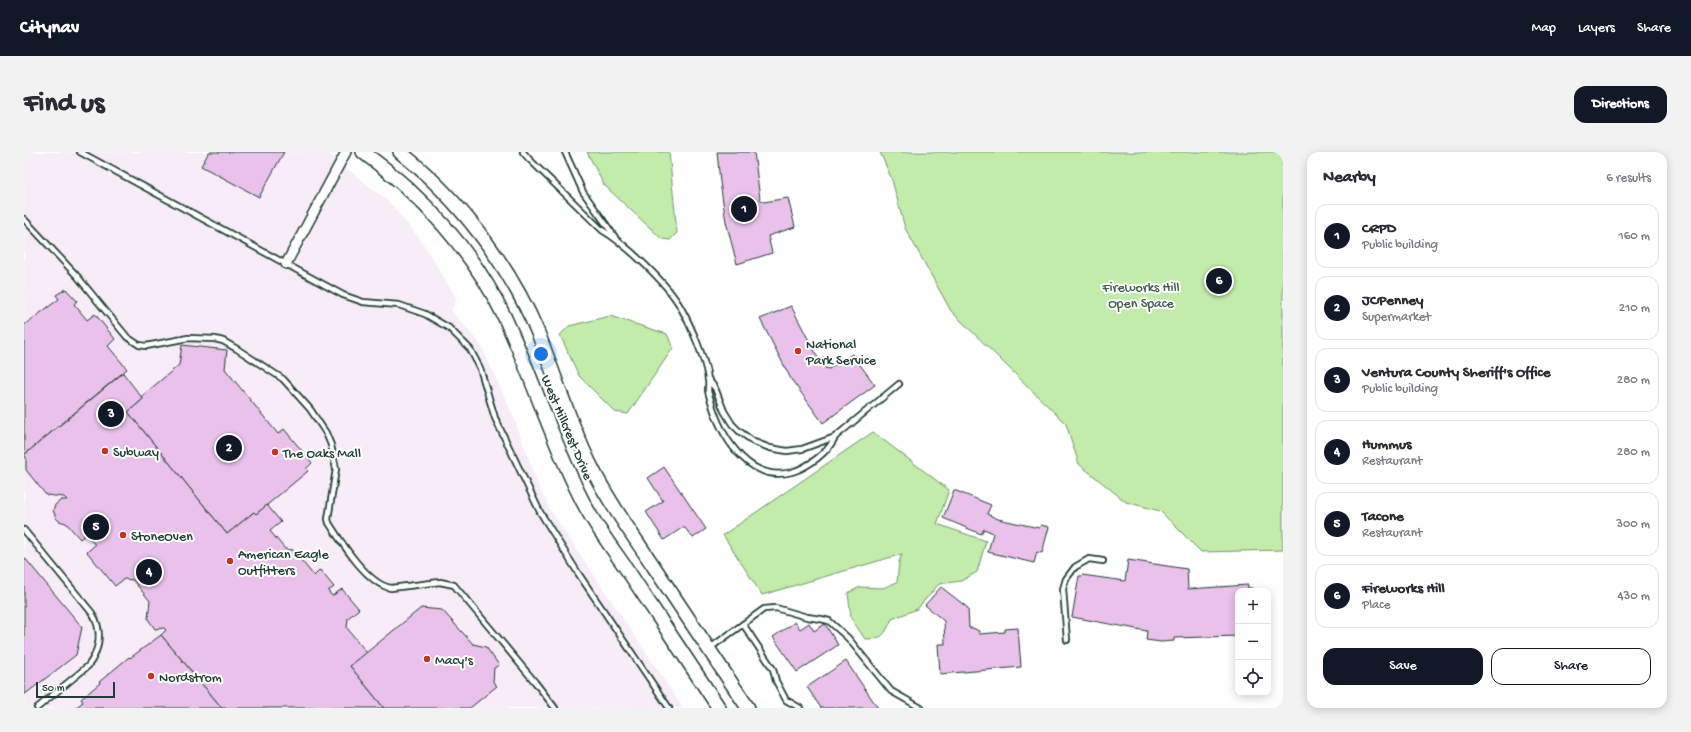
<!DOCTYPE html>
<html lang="en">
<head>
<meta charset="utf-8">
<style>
	body { margin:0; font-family:"Gochi Hand",sans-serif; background:#f2f2f3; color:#2b2b33 }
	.controls { position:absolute; right:12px; bottom:12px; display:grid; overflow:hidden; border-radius:8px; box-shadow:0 2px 10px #0003 }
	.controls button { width:36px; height:36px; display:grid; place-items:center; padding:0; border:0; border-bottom:1px solid #e1e1e2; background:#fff; color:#2b2b33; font:20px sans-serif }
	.scale { position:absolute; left:12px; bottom:10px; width:79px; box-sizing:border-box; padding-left:4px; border:2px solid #1f3d34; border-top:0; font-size:11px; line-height:14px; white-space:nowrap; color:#1f3d34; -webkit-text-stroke:3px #fff; paint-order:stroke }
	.you { position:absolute; left:517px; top:202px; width:14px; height:14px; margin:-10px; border:3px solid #fff; border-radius:50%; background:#1a73e8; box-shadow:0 0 0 6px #1a73e833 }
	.badge { display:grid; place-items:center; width:26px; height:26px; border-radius:50%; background:#111827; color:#fff; font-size:13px; font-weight:700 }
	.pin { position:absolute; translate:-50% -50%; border:2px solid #fff; box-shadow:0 1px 4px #0006 }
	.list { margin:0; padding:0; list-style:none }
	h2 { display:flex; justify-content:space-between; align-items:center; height:52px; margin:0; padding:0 16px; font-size:17px }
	h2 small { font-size:13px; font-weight:400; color:#7c7c81 }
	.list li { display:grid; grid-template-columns:26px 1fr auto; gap:12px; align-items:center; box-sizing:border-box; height:64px; margin:0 8px 8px; padding:0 8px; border:1px solid #e1e1e2; border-radius:12px }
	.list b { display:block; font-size:15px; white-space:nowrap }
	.list p { margin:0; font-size:13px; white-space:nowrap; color:#7c7c81 }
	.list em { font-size:13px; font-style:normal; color:#7c7c81 }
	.actions { display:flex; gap:8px; padding:12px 16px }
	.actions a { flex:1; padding:9px 0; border:1px solid #111827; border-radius:12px; text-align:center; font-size:14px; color:#111827 }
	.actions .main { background:#111827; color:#fff }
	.icon { flex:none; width:22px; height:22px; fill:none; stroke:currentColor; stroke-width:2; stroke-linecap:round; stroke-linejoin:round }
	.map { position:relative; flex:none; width:1259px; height:556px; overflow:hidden; border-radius:12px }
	header { display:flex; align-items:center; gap:24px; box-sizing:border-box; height:56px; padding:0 20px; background:#111827; color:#fff }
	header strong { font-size:19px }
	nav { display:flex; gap:22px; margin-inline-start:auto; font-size:14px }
	.intro { display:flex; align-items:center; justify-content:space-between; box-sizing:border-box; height:96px; padding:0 24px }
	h1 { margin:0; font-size:28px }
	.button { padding:10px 18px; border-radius:12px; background:#111827; color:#fff; font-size:14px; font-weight:700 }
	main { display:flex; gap:24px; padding:0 24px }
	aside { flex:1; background:#fff; border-radius:12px; box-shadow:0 2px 10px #0003 }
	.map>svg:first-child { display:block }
	.built { fill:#f8ecf9 }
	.green { fill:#c1eca9; stroke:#70946e }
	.building { fill:#e9c1ea; stroke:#1f3d34 }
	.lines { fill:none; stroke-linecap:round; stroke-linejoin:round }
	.lane-casing { stroke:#1f3d34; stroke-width:8 }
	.street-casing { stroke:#1f3d34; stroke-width:12 }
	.secondary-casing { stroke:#1f3d34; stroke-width:16 }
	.lane { stroke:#fff; stroke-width:4.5 }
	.street { stroke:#fff; stroke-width:9 }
	.secondary { stroke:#fff; stroke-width:13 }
	.poi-dot { fill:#c8321e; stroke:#fff; stroke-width:1.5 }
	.labels { text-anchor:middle; stroke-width:4; stroke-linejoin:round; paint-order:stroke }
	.park-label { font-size:14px; fill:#3f604b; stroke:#fff }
	.poi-label { font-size:14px; fill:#1f3d34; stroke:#fff; text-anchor:start }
	.street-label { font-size:14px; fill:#1f3d34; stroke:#fff }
</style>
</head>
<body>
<header>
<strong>Citynav</strong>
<nav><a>Map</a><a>Layers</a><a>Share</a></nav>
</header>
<div class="intro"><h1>Find us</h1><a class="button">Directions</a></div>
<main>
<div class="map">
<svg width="1259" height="556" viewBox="0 0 1259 556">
	<rect width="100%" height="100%" fill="#fff"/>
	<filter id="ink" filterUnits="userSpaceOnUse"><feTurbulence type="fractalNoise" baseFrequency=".025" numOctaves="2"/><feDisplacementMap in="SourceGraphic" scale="8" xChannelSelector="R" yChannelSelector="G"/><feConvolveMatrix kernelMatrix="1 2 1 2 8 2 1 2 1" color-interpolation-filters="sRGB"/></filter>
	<g filter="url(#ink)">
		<!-- built -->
		<polygon class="built" points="0,0 302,0 365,50 396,87 433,147 427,158 457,193 491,268 514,333 525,356 659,556 0,556"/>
		<!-- green -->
		<g class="green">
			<polygon points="563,0 645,0 653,81 646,88 638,87 580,33"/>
			<polygon points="856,0 1259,0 1259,398 1177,400 1136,359 1102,350 1055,312 1042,272 927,159 881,76 868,28"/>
			<polygon points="586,164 643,182 649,196 604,262 591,260 555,224 536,183 545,174"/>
			<path d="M849,280L925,338L913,372L962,389L953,420L937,429L915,432L893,457L868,467C860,483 860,487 841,487L827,466L824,441L836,435L859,436L873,430L875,410L878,402L738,443L699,383Z"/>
		</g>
		<!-- building -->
		<g class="building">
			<polygon points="185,0 260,0 235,45 177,14"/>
			<polygon points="693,0 730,0 736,47 740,50 764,46 771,75 744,84 748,101 713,112 702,70 696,30"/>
			<polygon points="42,137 53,149 50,152 63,168 71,162 91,187 84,194 103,217 0,303 0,173 35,147 32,143"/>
			<polygon points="767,154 793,204 801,216 805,217 828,202 851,233 799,271 767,227 736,167"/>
			<polygon points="158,193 203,198 201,217 254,282 260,277 288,311 282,317 284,319 243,353 232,362 230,360 203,382 104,260 119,247 118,244 155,213"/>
			<polygon points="99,221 119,247 104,260 203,382 230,360 232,362 243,353 257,370 246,379 261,397 269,398 290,424 296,418 310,435 304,439 308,444 318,437 335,457 324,466 323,476 343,501 326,514 360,556 198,556 137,483 142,478 140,476 131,477 124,467 126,449 109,428 100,427 91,434 63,400 71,393 62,382 56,387 42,371 35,369 32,366 29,358 31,353 37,348 43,348 40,345 22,343 2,318 2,305 0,303"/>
			<polygon points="640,315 682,377 669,386 661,376 658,376 640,388 622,360 639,349 624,326"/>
			<polygon points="930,338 967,353 963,362 974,367 1015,376 1017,373 1025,375 1018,401 1013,400 1010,411 964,400 969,381 960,377 957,382 919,366"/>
			<polygon points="0,405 58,475 52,503 0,543"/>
			<polygon points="1104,408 1163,417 1164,437 1224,433 1224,436 1228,436 1228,439 1214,439 1214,484 1150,486 1150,489 1137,490 1122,488 1123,479 1048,465 1055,424 1058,424 1058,423 1101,429"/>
			<polygon points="917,435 944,456 945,476 949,476 955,479 955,482 981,480 981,477 994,476 997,515 916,522 914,492 921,492 920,469 901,453"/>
			<polygon points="397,456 418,458 449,492 462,495 475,513 470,516 469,530 473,534 446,556 360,556 326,514"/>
			<polygon points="771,470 776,477 785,471 790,479 801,472 814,493 773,520 749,485"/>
			<polygon points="137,483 198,556 51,556 59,550 57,547 76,531 75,530 105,505 106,506"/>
			<polygon points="822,509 854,556 797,556 783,535"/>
		</g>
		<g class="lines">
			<!-- lane casing -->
			<g class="lane-casing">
				<g id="lane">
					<polyline points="56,0 319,143 339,150 375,153 401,162 425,176 446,197 456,216 471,266 516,360 554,421 645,556"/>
					<path d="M499,0L505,7L578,78C602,92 644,132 657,156C667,174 681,206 684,227C685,231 684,235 684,239C685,244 688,251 689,256C700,289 727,331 768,320C784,315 805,300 811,285"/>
					<polyline points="541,0 559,40 591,85"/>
					<path d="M0,67L53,124L103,185L115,193L122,194L164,186L191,187L199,189L213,197L259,227L286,257L302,281L307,293L312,317L304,367L305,371C317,390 344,433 367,436L416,430L430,433L511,530L531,556"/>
					<polyline points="684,227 691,236 700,259 708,272 715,279 730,290 746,296 763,299 778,297 811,285 875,232"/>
					<path d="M0,378L68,461C79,478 76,498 64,514L13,556"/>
					<polyline points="719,472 749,517 752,529 762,548 776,556"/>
					<polyline points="1043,488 1039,437 1042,427 1051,415 1065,407 1079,409"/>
					<polyline points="686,496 740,457 752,456 783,465 797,467 805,469 824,486 867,539 897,556"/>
				</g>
			</g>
			<!-- street casing -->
			<g class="street-casing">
				<polyline id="street" points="262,112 322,0"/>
			</g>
			<!-- secondary casing -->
			<g class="secondary-casing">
				<g id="secondary">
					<path d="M339,0C397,42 449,99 480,164C508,223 527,287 557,346C570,373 589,397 606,422C636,467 665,511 695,556"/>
					<path d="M376,0C434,46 485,112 514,181C532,226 546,273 568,316C585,351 609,383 630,415C661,462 693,509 724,556"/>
				</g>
			</g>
			<!-- lane -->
			<use href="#lane" class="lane"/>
			<!-- street -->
			<use href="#street" class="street"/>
			<!-- secondary -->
			<use href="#secondary" class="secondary"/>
		</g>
	</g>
	<!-- markers -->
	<g class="poi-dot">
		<circle cx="774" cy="199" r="4"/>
		<circle cx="81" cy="299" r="4"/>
		<circle cx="251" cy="300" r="4"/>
		<circle cx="99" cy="383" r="4"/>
		<circle cx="206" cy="409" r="4"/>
		<circle cx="403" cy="507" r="4"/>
		<circle cx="127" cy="524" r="4"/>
	</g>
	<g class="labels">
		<!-- park labels -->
		<g class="park-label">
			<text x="1117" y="139">Fireworks Hill<tspan x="1117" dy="16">Open Space</tspan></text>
		</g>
		<!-- poi labels -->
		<g class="poi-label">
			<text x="782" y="196">National<tspan x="782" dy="16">Park Service</tspan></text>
			<text x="89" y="304">Subway</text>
			<text x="259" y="305">The Oaks Mall</text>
			<text x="107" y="388">StoneOven</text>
			<text x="214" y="406">American Eagle<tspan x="214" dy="16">Outfitters</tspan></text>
			<text x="411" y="512">Macy's</text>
			<text x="135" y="529">Nordstrom</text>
		</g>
		<!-- street labels -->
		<g class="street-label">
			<text transform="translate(544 275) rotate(67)" y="5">West Hillcrest Drive</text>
		</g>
	</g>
</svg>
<div class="controls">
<button>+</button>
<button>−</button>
<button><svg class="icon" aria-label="locate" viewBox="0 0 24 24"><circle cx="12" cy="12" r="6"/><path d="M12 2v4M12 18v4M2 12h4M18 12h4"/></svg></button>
</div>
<div class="scale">50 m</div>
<div class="you"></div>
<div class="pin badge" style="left:720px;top:57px">1</div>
<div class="pin badge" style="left:205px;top:296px">2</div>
<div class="pin badge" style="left:87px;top:262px">3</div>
<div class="pin badge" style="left:125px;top:420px">4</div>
<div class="pin badge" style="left:72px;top:375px">5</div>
<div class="pin badge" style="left:1195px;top:129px">6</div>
</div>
<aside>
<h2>Nearby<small>6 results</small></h2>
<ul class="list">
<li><span class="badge">1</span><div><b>CRPD</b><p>Public building</p></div><em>160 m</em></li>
<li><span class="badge">2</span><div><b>JCPenney</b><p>Supermarket</p></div><em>210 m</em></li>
<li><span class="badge">3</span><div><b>Ventura County Sheriff's Office</b><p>Public building</p></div><em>280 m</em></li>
<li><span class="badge">4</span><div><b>Hummus</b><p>Restaurant</p></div><em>280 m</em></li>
<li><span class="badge">5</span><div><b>Tacone</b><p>Restaurant</p></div><em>300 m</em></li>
<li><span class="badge">6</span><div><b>Fireworks Hill</b><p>Place</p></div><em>430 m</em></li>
</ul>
<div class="actions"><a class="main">Save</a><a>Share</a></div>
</aside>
</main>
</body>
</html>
